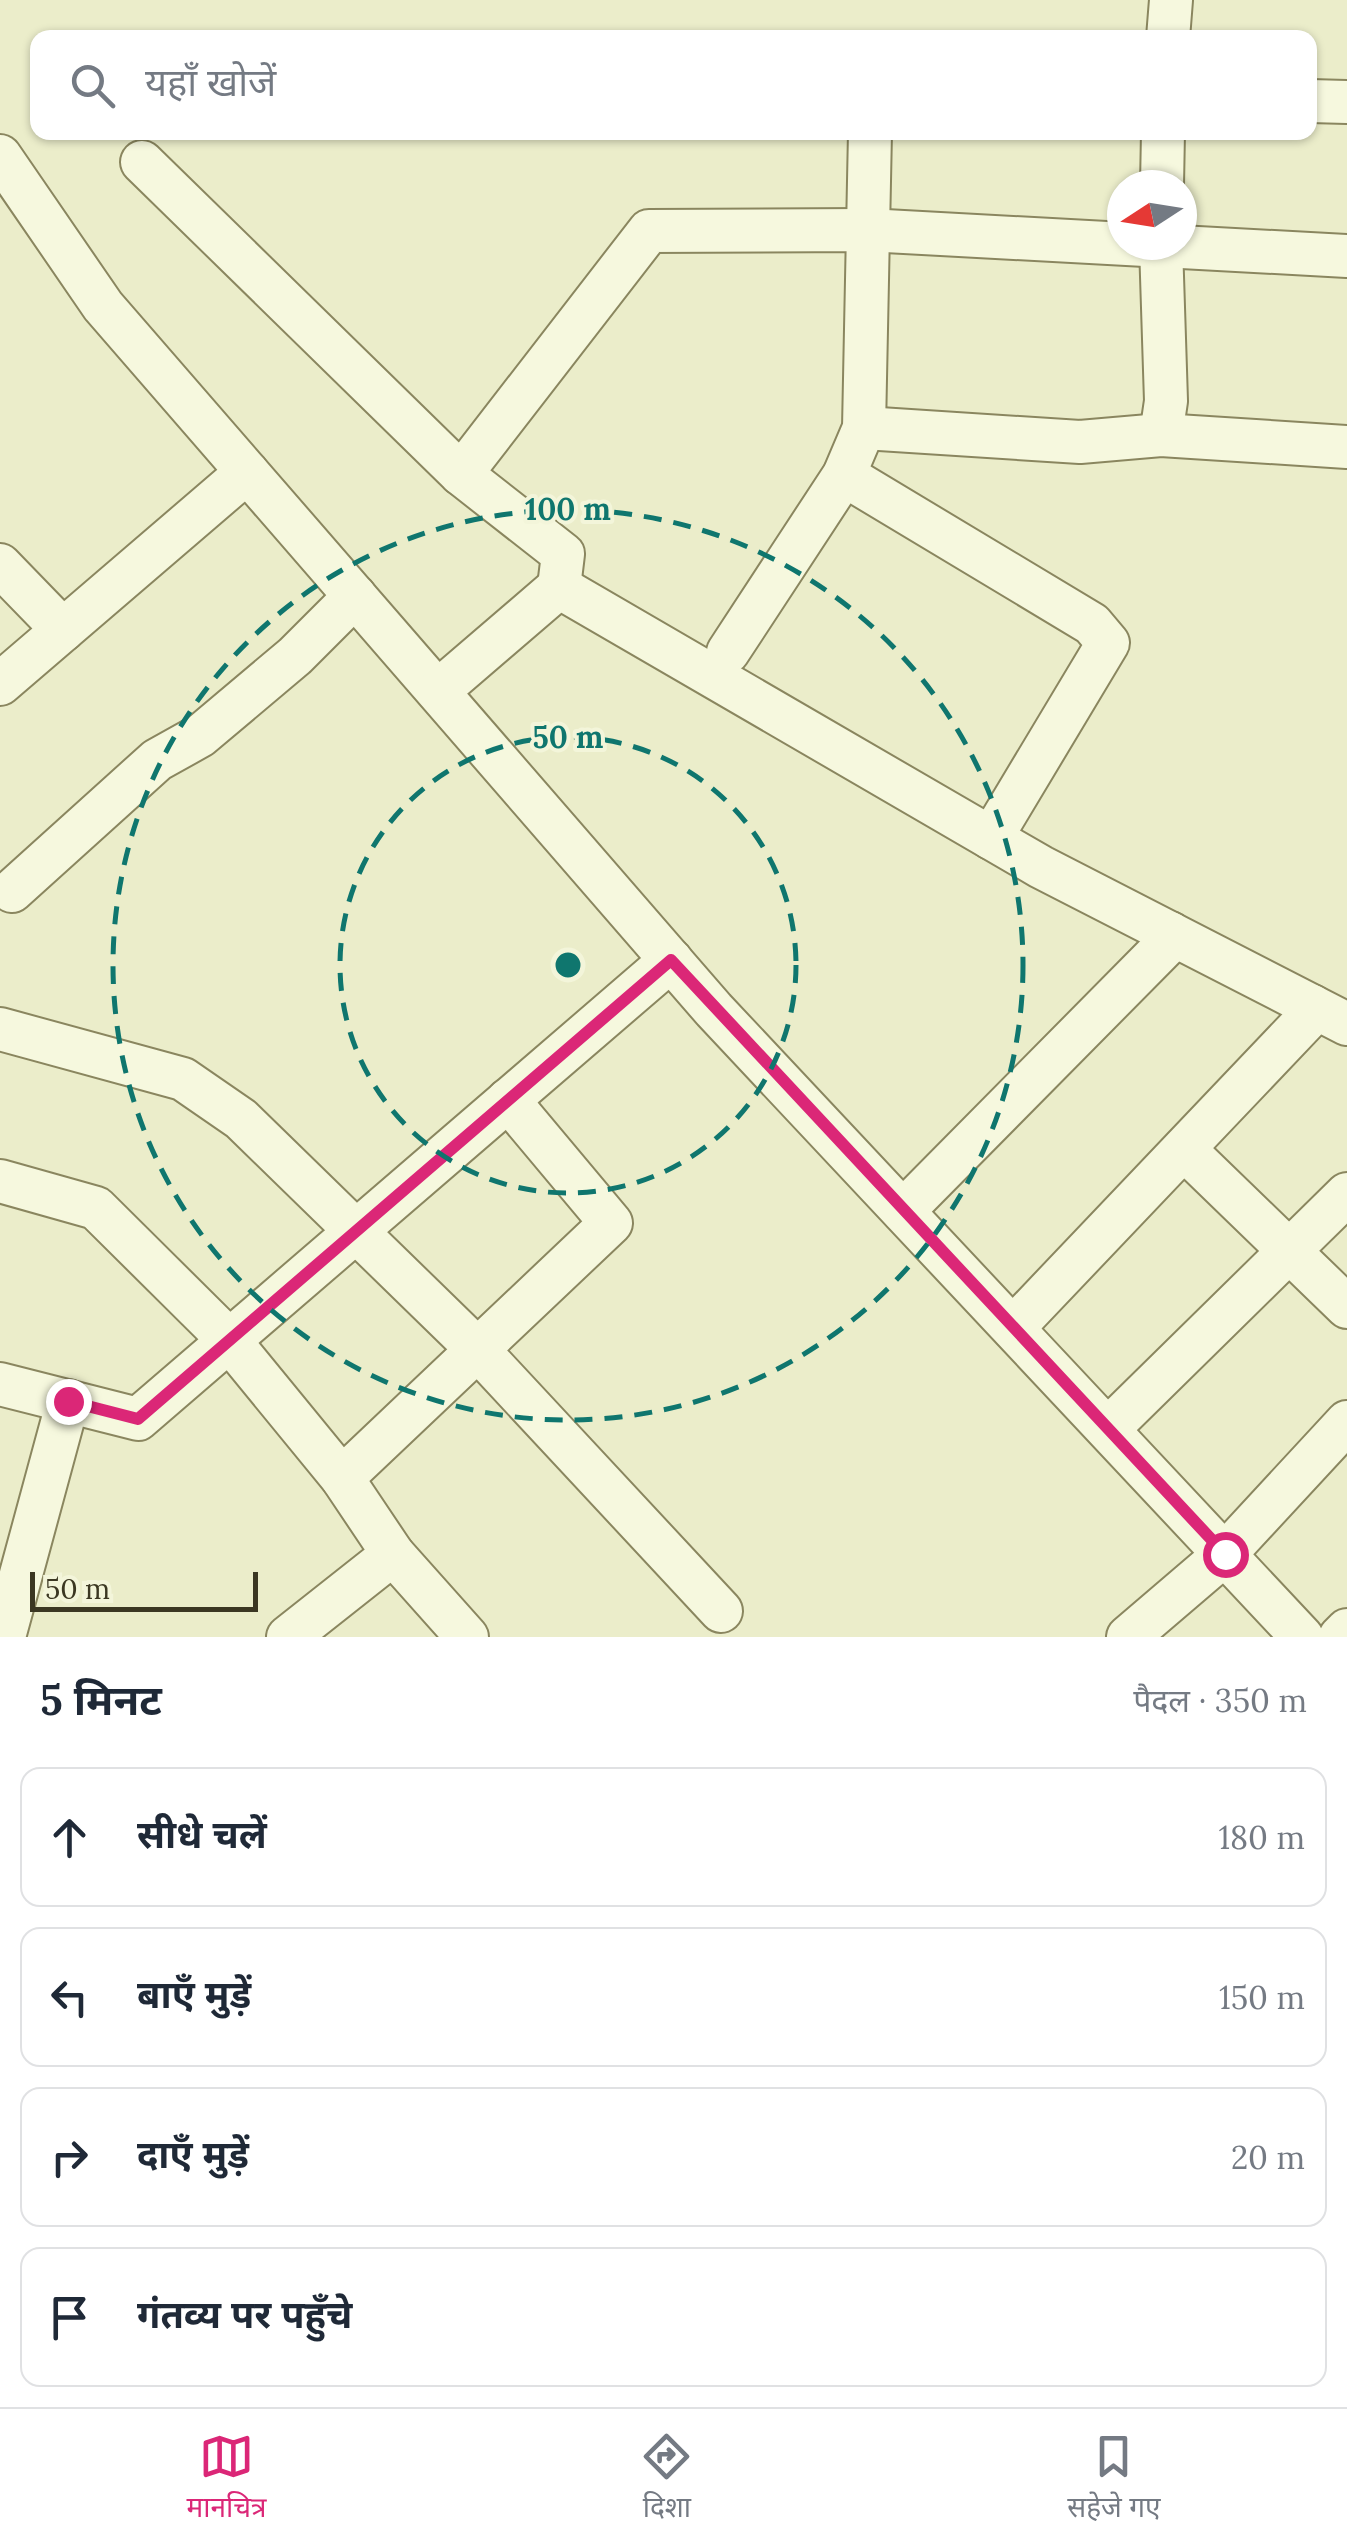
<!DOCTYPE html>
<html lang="hi">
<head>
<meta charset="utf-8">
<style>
	body { margin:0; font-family:Lora,"Noto Sans Devanagari",serif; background:#f2f2f3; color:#1f2937 }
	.compass { position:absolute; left:1107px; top:170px; width:90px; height:90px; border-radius:50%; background:#fff; box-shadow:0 2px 8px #0004; rotate:258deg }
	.scale { position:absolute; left:30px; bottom:25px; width:228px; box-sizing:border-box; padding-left:10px; border:5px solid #3b3722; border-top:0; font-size:28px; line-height:35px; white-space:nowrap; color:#3b3722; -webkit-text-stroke:8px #f3f5da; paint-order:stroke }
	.stop { position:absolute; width:30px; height:30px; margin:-22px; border:8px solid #db2777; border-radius:50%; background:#fff }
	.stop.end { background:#db2777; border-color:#fff; box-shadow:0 2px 10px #0008 }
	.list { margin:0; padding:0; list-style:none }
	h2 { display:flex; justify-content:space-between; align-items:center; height:130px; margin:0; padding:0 40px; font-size:42px }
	h2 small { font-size:32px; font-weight:400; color:#747a83 }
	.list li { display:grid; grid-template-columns:65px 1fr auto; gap:30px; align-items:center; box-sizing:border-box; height:140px; margin:0 20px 20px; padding:0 20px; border:2px solid #e0e1e3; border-radius:20px }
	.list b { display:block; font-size:38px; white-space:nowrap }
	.list em { font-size:32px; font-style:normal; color:#747a83 }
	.icon { flex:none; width:55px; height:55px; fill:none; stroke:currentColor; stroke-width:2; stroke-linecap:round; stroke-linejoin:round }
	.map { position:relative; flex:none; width:1347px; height:1637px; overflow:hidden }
	.search { position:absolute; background:#fff; box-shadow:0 2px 8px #0004; left:30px; right:30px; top:30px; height:110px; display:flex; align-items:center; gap:25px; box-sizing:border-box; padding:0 35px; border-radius:20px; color:#747a83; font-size:38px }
	.sheet { height:770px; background:#fff }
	nav { display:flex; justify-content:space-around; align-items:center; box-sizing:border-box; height:140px; border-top:2px solid #e0e1e3; background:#fff; font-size:28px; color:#747a83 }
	nav a { display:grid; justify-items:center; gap:5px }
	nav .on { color:#db2777 }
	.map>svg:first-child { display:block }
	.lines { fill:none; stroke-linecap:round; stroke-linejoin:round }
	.minor-casing { stroke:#8a865f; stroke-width:46 }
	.minor { stroke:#f6f8de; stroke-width:42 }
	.route { stroke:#db2777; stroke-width:12 }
	.ring { fill:none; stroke:#0f766e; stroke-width:5; stroke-dasharray:18 12 }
	.centre { fill:#0f766e; stroke:#f3f5da; stroke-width:5 }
	.ring-label { font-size:30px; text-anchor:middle; font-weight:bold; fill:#0f766e; stroke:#f3f5da; stroke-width:8; stroke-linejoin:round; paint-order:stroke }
</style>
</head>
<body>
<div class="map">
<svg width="1347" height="1637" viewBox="0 0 1347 1637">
	<rect width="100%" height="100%" fill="#ebedca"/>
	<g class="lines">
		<!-- minor casing -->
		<g class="minor-casing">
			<g id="minor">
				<polyline points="1168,38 1171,0"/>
				<polyline points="1310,101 1347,102"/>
				<polyline points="0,156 103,306 714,1010 1302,1637"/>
				<polyline points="142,162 461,474 563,554 559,587"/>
				<polyline points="1162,185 1163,132"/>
				<polyline points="1161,245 1166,401 1161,435"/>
				<polyline points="864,428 1080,442 1161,435 1347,447"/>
				<polyline points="461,474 649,231 867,230 1347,256"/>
				<polyline points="844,475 1092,624 1108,643 991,838"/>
				<polyline points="0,565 63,630"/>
				<polyline points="728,652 844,475 864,428 870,132"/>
				<polyline points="0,684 247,472"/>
				<polyline points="438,691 559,587 1041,867 1347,1024"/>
				<polyline points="12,891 157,760 200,736 295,656 355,596"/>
				<polyline points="0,1029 183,1079 241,1119 479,1351 721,1611"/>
				<polyline points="1184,1149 1347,1307"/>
				<polyline points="0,1181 96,1208 229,1340 342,1478 393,1554 467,1637"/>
				<polyline points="903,1211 1165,946 1170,933"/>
				<polyline points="1013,1328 1305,1021 1312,1006"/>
				<polyline points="0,1384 138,1419 671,960"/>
				<polyline points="1108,1429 1347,1194"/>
				<polyline points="342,1478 611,1223 508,1100"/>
				<polyline points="4,1637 68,1401"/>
				<polyline points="288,1637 393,1554"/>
				<polyline points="1128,1637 1225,1554 1347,1422"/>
				<polyline points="1340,1637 1347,1630"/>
			</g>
		</g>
		<!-- minor -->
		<use href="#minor" class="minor"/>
	</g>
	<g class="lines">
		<!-- route -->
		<polyline class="route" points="68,1401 138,1419 671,960 1225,1554"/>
	</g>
	<!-- distance rings -->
	<g class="ring">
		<circle cx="568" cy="965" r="228"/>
		<circle cx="568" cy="965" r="455"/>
	</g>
	<circle cx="568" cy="965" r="15" class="centre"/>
	<g class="ring-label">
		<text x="568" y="520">100 m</text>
		<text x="568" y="748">50 m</text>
	</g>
</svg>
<svg class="compass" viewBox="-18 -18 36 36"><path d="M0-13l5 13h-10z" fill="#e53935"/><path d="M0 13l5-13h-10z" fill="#747a83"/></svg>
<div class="scale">50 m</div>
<div class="stop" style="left:1225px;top:1554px"></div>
<div class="stop end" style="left:68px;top:1401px"></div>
<div class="search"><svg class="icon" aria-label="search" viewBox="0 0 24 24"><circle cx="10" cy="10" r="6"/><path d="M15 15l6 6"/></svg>यहाँ खोजें</div>
</div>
<section class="sheet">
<h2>5 मिनट<small>पैदल · 350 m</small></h2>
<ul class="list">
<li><svg class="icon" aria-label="ahead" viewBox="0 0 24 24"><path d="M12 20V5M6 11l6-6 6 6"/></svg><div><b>सीधे चलें</b></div><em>180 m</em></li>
<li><svg class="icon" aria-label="left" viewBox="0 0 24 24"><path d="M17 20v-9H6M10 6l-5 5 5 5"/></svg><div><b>बाएँ मुड़ें</b></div><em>150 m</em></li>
<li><svg class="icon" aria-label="right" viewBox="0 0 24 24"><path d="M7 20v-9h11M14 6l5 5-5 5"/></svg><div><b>दाएँ मुड़ें</b></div><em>20 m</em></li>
<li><svg class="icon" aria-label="arrive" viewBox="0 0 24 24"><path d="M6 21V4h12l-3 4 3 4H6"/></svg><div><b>गंतव्य पर पहुँचे</b></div></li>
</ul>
</section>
<nav>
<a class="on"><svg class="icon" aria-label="map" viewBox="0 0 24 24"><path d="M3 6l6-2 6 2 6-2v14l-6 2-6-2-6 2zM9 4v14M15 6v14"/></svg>मानचित्र</a>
<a><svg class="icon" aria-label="directions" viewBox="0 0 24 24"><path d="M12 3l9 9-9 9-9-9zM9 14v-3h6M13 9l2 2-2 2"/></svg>दिशा</a>
<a><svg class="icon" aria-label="saved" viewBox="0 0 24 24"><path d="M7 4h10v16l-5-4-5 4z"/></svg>सहेजे गए</a>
</nav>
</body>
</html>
